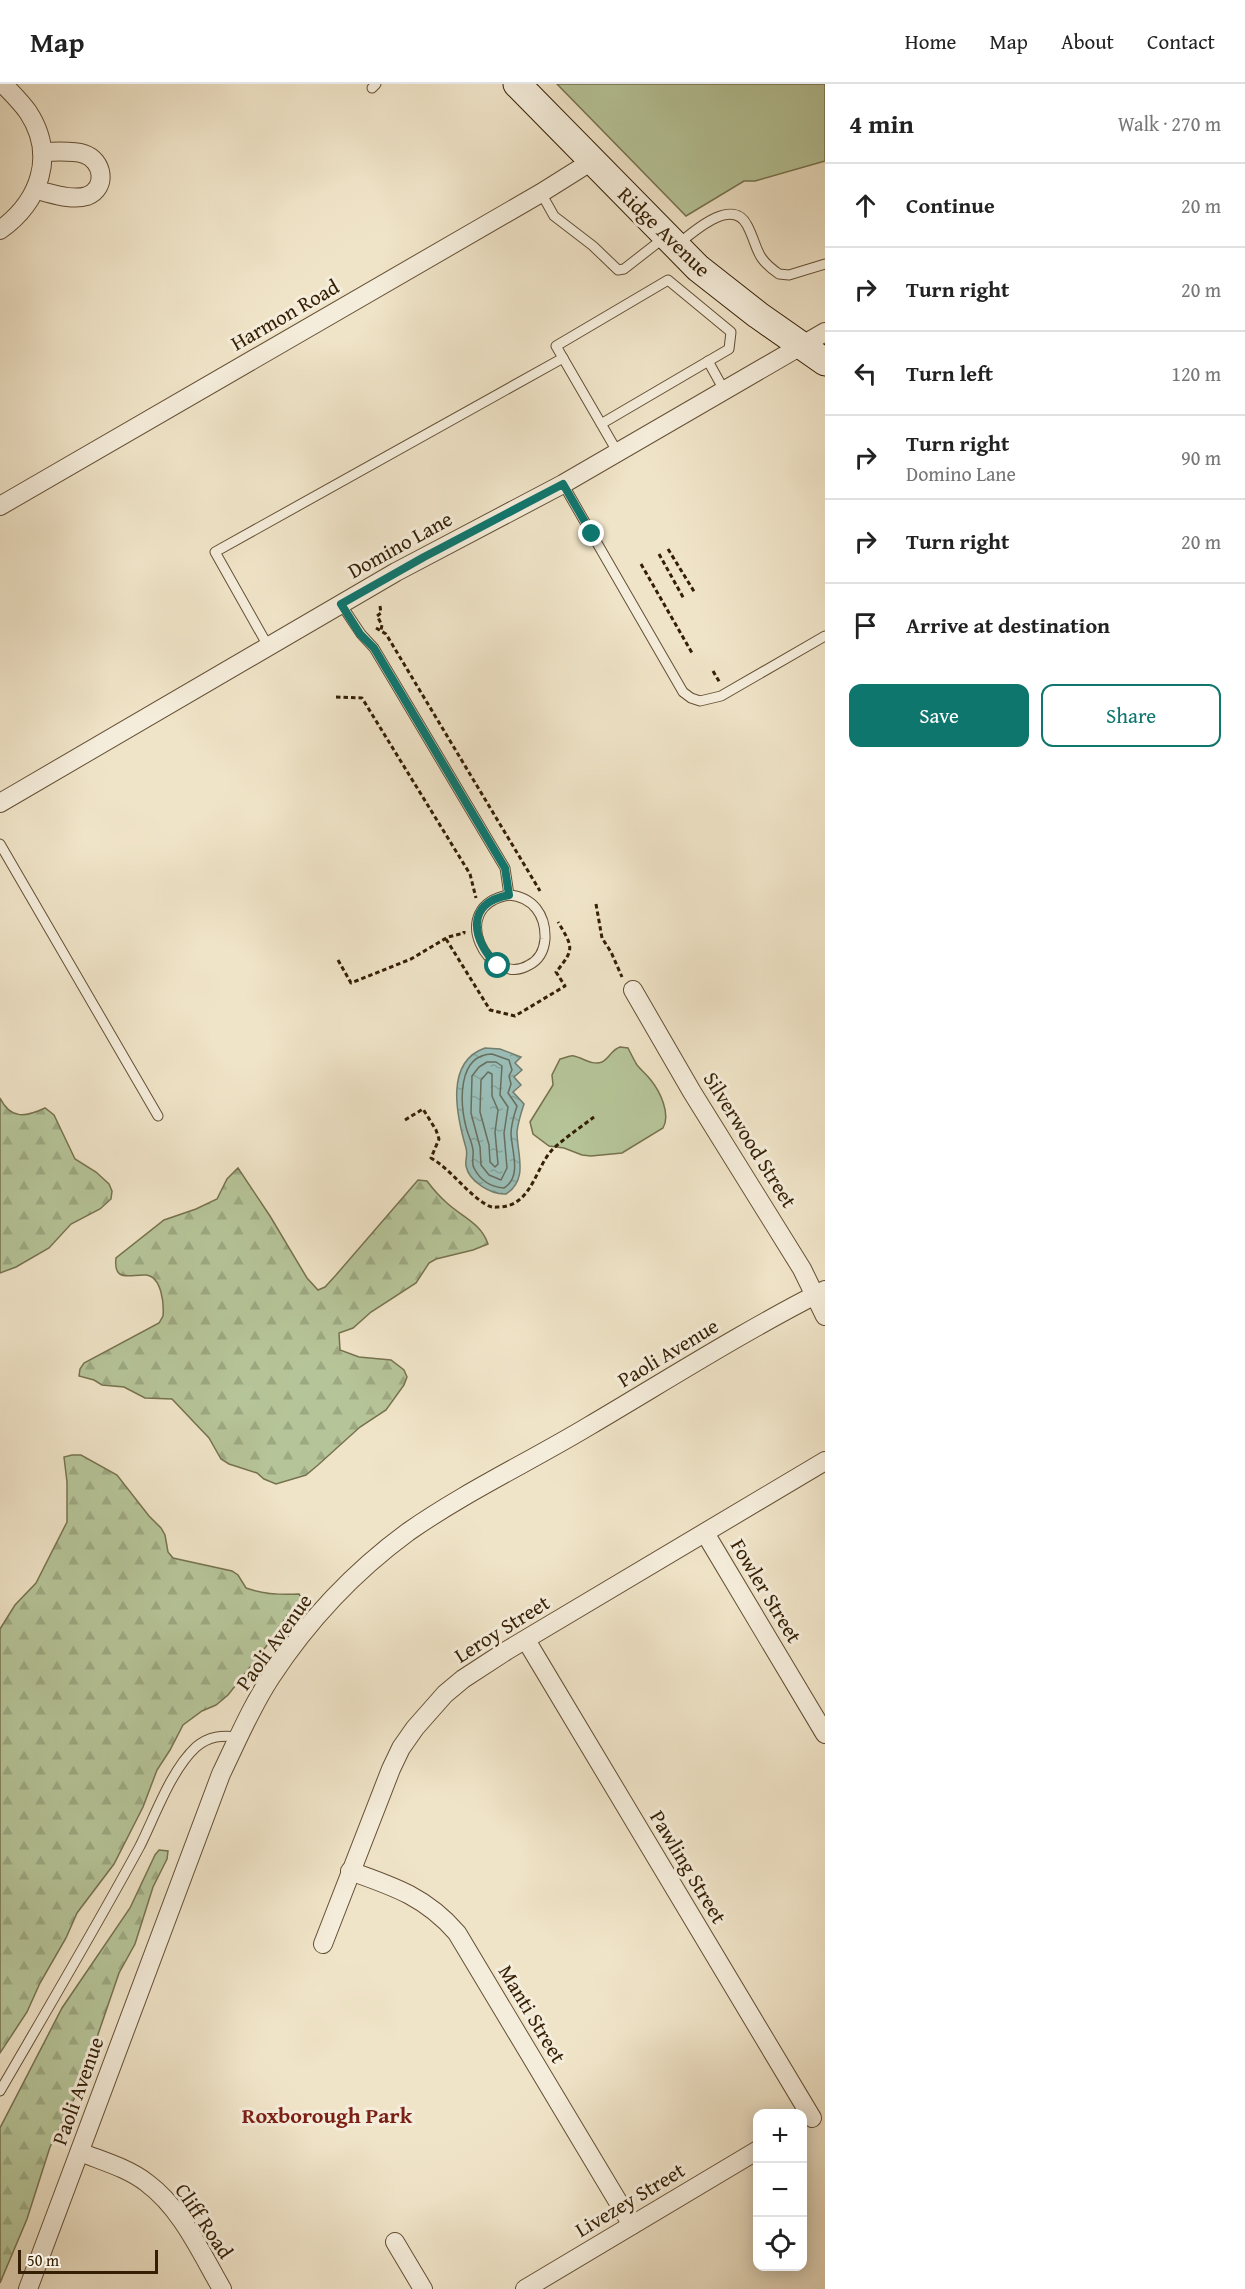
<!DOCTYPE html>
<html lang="en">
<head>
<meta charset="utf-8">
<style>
	body { margin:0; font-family:"Gentium Book Plus",serif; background:#f2f2f2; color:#222 }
	.controls { position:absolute; right:18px; bottom:18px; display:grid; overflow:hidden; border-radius:12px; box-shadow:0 3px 15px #0003 }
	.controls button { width:54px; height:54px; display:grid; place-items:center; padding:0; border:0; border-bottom:2px solid #e0e0e0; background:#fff; color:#222; font:30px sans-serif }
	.scale { position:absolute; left:18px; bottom:15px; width:140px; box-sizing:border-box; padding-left:6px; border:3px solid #351f04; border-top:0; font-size:16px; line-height:21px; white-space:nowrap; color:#351f04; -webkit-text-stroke:4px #f5eddb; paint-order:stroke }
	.stop { position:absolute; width:18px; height:18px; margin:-14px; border:4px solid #0f766e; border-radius:50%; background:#fff }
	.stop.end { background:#0f766e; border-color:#fff; box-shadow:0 2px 6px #0008 }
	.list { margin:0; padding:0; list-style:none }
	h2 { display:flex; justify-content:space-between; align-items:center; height:78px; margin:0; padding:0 24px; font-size:26px }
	h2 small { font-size:20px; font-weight:400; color:#767676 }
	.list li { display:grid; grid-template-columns:39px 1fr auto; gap:18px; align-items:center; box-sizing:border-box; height:84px; padding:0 24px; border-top:2px solid #e0e0e0 }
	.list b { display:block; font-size:22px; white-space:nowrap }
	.list p { margin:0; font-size:20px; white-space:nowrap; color:#767676 }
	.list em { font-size:20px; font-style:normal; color:#767676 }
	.actions { display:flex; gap:12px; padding:18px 24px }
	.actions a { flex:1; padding:14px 0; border:2px solid #0f766e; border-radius:12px; text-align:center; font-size:21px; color:#0f766e }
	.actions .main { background:#0f766e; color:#fff }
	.icon { flex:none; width:33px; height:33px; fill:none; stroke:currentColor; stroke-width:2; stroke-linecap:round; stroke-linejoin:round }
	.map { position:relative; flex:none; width:825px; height:2205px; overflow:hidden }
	header { display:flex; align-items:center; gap:36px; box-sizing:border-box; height:84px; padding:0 30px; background:#fff; border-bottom:2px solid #e0e0e0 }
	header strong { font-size:28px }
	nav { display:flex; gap:33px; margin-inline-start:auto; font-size:21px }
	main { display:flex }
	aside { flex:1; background:#fff }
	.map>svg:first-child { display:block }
	.forest { fill:url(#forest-firs); stroke:#76724e; stroke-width:1.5 }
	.park { fill:#b6c599; stroke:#76724e; stroke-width:1.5 }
	.water { fill:url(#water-ripples); stroke:#727e6f; stroke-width:1.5 }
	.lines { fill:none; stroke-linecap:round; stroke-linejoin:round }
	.shore { stroke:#686e5e; stroke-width:1.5 }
	.service-casing { stroke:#645035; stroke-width:11 }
	.minor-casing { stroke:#645035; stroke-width:20 }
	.secondary-casing { stroke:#351f04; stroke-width:29 }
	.path { stroke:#351f04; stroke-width:3; stroke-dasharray:4.5 3; stroke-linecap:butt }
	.service { stroke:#f5eddb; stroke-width:9 }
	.minor { stroke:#f5eddb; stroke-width:18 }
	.secondary { stroke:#f5eddb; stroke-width:27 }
	.route { stroke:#0f766e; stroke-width:8 }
	.labels { text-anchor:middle; stroke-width:6; stroke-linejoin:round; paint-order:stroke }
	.street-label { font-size:21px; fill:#351f04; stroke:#f5eddb }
	.neighbourhood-label { font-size:22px; font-weight:bold; fill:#7a1f14; stroke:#f5eddb }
</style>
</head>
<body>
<header>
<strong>Map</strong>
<nav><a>Home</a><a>Map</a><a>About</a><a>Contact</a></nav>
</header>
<main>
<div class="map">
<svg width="825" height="2205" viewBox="0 0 825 2205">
	<defs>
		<pattern id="forest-firs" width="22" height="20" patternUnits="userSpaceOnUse" patternTransform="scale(1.5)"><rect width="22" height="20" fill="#b6c599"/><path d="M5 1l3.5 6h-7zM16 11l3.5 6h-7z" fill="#9da982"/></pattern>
		<pattern id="water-ripples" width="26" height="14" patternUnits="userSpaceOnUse" patternTransform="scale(1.5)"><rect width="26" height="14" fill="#9abeb7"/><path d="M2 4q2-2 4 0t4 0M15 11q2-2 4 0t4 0" fill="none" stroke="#85a39c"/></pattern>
	</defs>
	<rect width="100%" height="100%" fill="#f0e4c8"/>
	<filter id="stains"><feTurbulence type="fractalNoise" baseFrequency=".00333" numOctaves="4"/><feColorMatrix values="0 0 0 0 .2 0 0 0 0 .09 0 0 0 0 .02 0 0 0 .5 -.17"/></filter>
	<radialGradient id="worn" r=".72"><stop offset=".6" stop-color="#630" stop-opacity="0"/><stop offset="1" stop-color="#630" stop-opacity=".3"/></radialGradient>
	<!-- forest -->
	<g class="forest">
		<path d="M0,1014C11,1036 26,1033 45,1024L54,1031L75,1075L96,1088L109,1100L112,1107L111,1115L100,1125L71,1140L49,1164L16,1183L0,1189Z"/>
		<path d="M238,1084L270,1132L307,1194L318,1206L325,1203L336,1191L418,1096L427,1097C433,1105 440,1113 447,1119C462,1133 481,1139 488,1160L473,1166L436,1175L429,1179L416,1199L371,1228L353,1244L339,1249L340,1266L359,1273L391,1276L404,1286L407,1293L404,1301L386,1326L360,1343L318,1381L306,1391L276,1400L264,1395L257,1389L229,1380L221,1375L209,1354L172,1315L145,1314L124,1303L102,1301L94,1296L79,1292L80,1285L84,1279L159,1239L163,1232C164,1220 162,1193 146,1191C130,1190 113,1199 116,1174L164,1136L196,1125L217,1115L227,1095Z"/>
		<path d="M72,1371H81L117,1391L149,1432L161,1444L165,1451L168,1468L173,1474L232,1487L238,1491L246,1504C263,1510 281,1511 299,1510L301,1513L300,1521L288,1530L272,1555L228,1611L216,1621L202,1627L183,1641L170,1666L157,1686L143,1723L114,1780L77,1829L66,1854L40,1899L27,1928L0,1969V1545L15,1521L36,1499L67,1438V1398L64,1373Z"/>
		<polygon points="159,1766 168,1767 167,1775 153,1803 135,1860 119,1889 80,2003 50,2063 27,2135 0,2199 0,2044 62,1924 130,1824 155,1771"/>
	</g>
	<!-- park -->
	<g class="park">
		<polygon points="557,0 825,0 825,77 755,97 744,97 686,132"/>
		<path d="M620,963L628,964C631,970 634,976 637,981C641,986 646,990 650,995C660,1007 671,1030 663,1044L622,1069L591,1072L582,1071L564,1064L549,1062L533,1050L530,1038L553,1001L552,991L560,975C565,974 570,971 574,972C583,974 593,982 602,978C610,974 611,966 620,963Z"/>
	</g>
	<!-- water -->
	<path class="water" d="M485,964L500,965L521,973L515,979L522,986L514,993L521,1001L513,1008L524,1020C521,1029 518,1038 517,1048C517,1070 529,1095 506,1110C492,1111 469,1098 466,1082C465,1076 468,1071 466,1064C457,1033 444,978 485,964Z"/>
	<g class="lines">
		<!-- shore -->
		<g class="shore">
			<path d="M492,970L509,976L512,986L509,992L511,1000L508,1009L517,1022C514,1031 511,1040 511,1050C512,1068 522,1093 504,1104C491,1103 480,1096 474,1084C471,1079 474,1072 473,1066C472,1058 468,1051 466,1043C460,1019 457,971 492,970Z"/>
			<polygon points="487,978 496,978 502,982 500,1011 508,1023 504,1049 507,1084 501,1096 489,1091 481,1081 480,1063 471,1029 472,992 479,983"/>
			<polygon points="488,988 492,990 492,1012 498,1026 495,1048 498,1080 495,1083 490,1078 489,1061 480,1028 481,996"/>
		</g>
		<!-- service casing -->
		<g class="service-casing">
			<g id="service">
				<polyline points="372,4 376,0"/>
				<polyline points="541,109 554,132 593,162 618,186 624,185 665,153"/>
				<path d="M677,161C692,149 732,112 747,141C759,164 754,173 779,190L789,191L825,180"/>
				<polyline points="708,277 724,306"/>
				<polyline points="601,340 729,265 731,248 668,196 556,262 618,369"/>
				<polyline points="563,400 683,608 691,614 700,617 721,612 825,552"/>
				<polyline points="341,520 361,550 374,564 505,784 509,811"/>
				<polyline points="268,562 215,468 563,274"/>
				<polyline points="0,760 158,1032"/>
				<path d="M509,811C533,813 546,831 545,855C544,867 539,876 529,881C489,905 445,822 509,811Z"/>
				<path d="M0,2007C47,1926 95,1845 140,1762C155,1732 171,1686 196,1663C209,1652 222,1651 238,1653"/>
			</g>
		</g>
		<!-- minor casing -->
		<g class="minor-casing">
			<g id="minor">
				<path d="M36,106C51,109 71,117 87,112C108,104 103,76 84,70C71,66 55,68 42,68"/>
				<path d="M0,146C39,118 57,72 28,28C21,18 12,9 3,0"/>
				<polyline points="0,422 541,109 592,77"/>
				<polyline points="0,719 396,488 563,400 825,248"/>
				<polyline points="633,906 692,1008 802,1185 825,1232"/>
				<polyline points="705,1449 825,1650"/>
				<polyline points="526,1556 812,2034"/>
				<path d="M350,1787C393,1802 426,1813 457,1849L632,2141"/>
				<polyline points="323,1860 391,1685 401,1664 415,1644 445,1610 463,1595 506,1567 825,1377"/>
				<path d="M80,2068C102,2077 128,2084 147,2099C182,2125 201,2169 222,2205"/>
				<polyline points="395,2158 423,2205"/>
				<path d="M28,2205L221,1690C237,1657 251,1623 271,1593C307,1538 355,1487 408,1448C465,1408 529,1378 589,1342C667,1296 744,1247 825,1206"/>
				<polyline points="525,2205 758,2066"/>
			</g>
		</g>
		<!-- secondary casing -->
		<g class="secondary-casing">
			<polyline id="secondary" points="517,0 698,184 758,231 825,278"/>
		</g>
		<!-- path -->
		<g class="path">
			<polyline points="668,465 695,509"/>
			<polyline points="659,470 684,515"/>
			<polyline points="641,480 692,569"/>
			<polyline points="380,522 381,529 377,532 382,541 381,546"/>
			<polyline points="376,544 386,550 540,807"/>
			<polyline points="713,587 720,599"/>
			<polyline points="336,613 362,614 470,790 476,814"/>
			<polyline points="596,820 602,854 611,868 622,893"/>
			<path d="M446,855L490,926L515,932L565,902L556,888C575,865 573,863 558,838"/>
			<polyline points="338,876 351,899 411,875 448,853 464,849 464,847"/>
			<path d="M405,1036L423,1025L436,1046L439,1055L431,1074C453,1087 466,1109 487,1121C492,1124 495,1123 500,1123C533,1121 535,1082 554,1064C566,1053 581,1043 594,1033"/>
		</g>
		<!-- service -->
		<use href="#service" class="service"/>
		<!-- minor -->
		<use href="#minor" class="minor"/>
		<!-- secondary -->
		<use href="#secondary" class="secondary"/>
	</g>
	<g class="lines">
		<!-- route -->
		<path class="route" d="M498,882C472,857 464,819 509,811L505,784L374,564L360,550L341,520L424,473L563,400L592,450"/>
	</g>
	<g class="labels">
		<!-- street labels -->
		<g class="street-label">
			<text transform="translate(664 148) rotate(44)" y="7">Ridge Avenue</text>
			<text transform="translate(285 231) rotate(-30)" y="7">Harmon Road</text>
			<text transform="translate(400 461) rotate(-29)" y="7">Domino Lane</text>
			<text transform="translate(750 1056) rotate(58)" y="7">Silverwood Street</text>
			<text transform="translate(668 1269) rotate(-31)" y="7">Paoli Avenue</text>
			<text transform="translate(766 1507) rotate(59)" y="7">Fowler Street</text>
			<text transform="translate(502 1545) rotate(-32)" y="7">Leroy Street</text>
			<text transform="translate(274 1558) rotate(-54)" y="7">Paoli Avenue</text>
			<text transform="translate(688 1783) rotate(59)" y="7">Pawling Street</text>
			<text transform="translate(532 1930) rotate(59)" y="7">Manti Street</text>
			<text transform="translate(78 2007) rotate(-70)" y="7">Paoli Avenue</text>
			<text transform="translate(630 2116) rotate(-31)" y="7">Livezey Street</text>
			<text transform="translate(204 2137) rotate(56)" y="7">Cliff Road</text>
		</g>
		<!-- neighbourhood labels -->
		<g class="neighbourhood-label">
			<text x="327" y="2039">Roxborough Park</text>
		</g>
	</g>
	<rect width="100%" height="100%" filter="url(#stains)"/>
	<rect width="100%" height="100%" fill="url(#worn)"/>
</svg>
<div class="controls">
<button>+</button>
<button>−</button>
<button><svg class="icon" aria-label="locate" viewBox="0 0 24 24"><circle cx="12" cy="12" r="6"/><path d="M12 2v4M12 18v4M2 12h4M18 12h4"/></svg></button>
</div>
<div class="scale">50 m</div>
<div class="stop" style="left:498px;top:882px"></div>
<div class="stop end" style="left:592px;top:450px"></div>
</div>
<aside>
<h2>4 min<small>Walk · 270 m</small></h2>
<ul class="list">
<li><svg class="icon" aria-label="ahead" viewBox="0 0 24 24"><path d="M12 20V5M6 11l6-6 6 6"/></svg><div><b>Continue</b></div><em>20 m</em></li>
<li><svg class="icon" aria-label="right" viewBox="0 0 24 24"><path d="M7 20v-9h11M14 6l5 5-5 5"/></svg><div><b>Turn right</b></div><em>20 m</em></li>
<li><svg class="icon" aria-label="left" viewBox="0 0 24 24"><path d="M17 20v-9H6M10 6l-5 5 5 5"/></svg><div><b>Turn left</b></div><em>120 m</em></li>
<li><svg class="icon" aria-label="right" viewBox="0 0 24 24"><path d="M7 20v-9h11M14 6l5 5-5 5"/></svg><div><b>Turn right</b><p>Domino Lane</p></div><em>90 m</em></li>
<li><svg class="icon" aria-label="right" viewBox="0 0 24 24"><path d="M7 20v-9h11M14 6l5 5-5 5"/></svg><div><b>Turn right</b></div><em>20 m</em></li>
<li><svg class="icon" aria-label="arrive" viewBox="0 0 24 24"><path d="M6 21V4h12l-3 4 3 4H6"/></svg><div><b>Arrive at destination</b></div></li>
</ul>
<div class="actions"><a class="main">Save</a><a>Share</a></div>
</aside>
</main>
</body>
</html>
